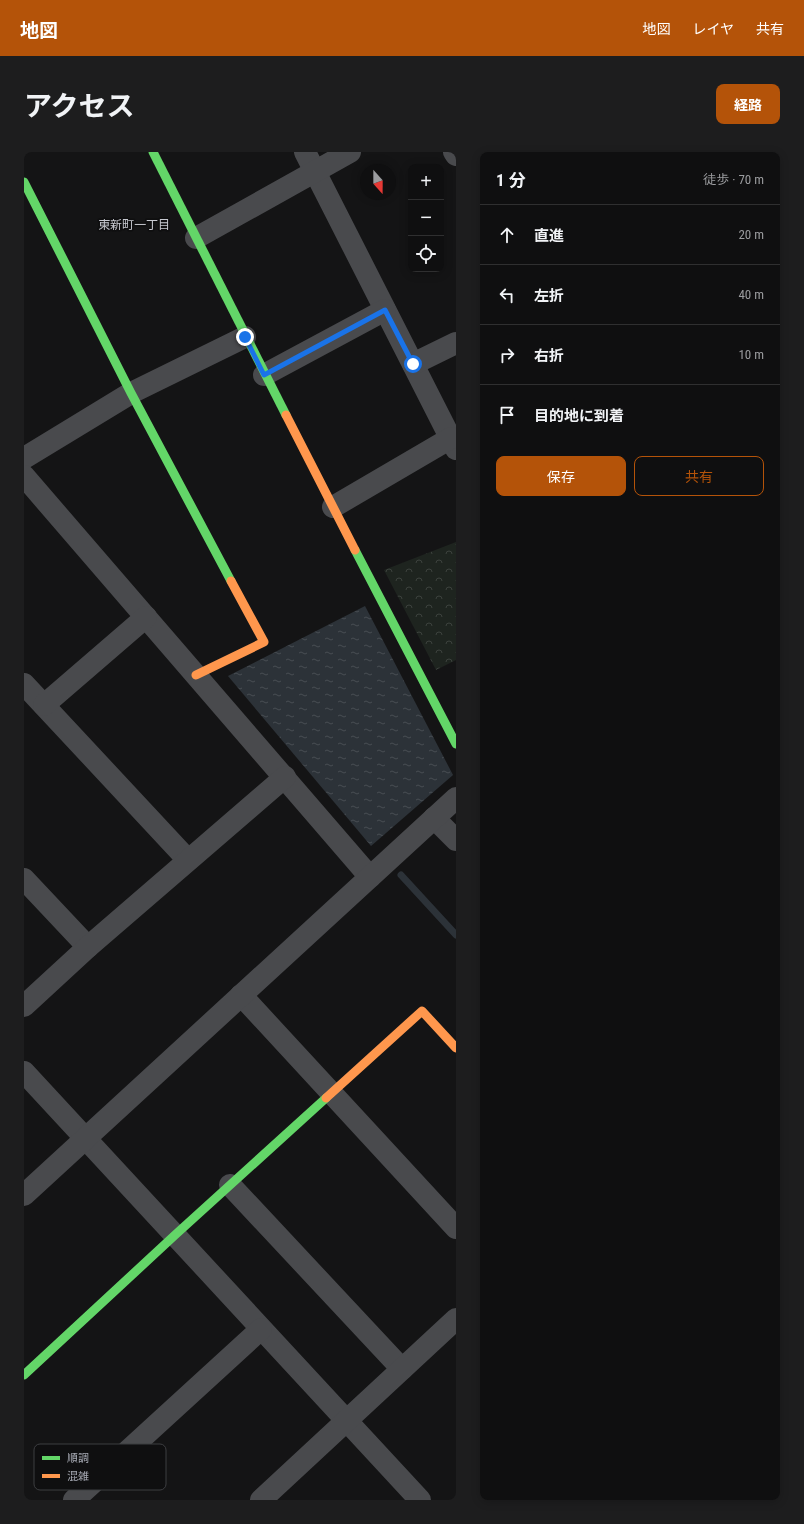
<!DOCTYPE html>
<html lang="ja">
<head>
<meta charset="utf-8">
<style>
	body { margin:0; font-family:"Roboto Condensed","Noto Sans JP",sans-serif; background:#1d1d1e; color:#f1f3f6 }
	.controls { position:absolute; right:12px; top:12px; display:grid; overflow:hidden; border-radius:8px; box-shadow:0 2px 10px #0003 }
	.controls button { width:36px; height:36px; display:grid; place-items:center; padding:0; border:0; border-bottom:1px solid #2f2f30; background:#0f0f10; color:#f1f3f6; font:20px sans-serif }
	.compass { position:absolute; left:336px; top:12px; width:36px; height:36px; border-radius:50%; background:#0f0f10; box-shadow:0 2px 10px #0003; rotate:159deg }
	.stop { position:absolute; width:12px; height:12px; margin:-9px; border:3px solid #1a73e8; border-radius:50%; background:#fff }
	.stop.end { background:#1a73e8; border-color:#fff; box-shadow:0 1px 4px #0008 }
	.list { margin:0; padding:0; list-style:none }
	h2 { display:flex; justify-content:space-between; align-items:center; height:52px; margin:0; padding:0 16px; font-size:17px }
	h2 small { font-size:13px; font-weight:400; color:#9b9c9f }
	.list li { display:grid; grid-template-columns:26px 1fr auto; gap:12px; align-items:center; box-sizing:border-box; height:60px; padding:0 16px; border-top:1px solid #2f2f30 }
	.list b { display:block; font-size:15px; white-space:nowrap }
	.list em { font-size:13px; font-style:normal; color:#9b9c9f }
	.actions { display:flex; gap:8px; padding:12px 16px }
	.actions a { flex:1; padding:9px 0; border:1px solid #b45309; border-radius:8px; text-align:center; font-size:14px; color:#b45309 }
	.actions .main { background:#b45309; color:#fff }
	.icon { flex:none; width:22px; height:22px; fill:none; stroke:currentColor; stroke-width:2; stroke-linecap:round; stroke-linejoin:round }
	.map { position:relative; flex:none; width:432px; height:1348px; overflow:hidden; border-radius:8px }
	header { display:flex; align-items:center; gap:24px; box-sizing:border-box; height:56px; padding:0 20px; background:#b45309; color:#fff }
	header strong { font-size:19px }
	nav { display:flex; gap:22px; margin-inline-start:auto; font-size:14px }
	.intro { display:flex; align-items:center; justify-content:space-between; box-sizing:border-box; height:96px; padding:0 24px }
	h1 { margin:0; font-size:28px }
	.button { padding:10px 18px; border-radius:8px; background:#b45309; color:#fff; font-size:14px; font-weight:700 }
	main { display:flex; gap:24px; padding:0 24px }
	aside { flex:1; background:#0f0f10; border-radius:8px; box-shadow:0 2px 10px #0003 }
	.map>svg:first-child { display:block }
	.forest { fill:url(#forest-crowns) }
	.water { fill:url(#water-ripples) }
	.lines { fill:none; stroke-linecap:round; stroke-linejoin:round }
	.stream { stroke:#2c3238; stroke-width:7 }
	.street { stroke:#494a4d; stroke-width:22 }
	.fast { stroke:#63d668; stroke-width:9 }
	.slow { stroke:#ff974d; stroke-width:9 }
	.route { stroke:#1a73e8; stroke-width:5 }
	.labels { text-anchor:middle; stroke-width:3.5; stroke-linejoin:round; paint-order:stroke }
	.neighbourhood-label { font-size:12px; fill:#c7c9d0; stroke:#0f0f10 }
	.key { fill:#0f0f10; stroke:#3d3e41; stroke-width:1 }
	.key-label { font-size:11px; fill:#a7aab4 }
</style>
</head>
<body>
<header>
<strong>地図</strong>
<nav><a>地図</a><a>レイヤ</a><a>共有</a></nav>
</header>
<div class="intro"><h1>アクセス</h1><a class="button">経路</a></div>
<main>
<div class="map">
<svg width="432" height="1348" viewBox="0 0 432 1348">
	<defs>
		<pattern id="forest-crowns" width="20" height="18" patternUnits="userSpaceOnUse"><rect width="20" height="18" fill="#1e241f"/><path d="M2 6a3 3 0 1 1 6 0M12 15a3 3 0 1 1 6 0" fill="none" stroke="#3c413d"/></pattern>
		<pattern id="water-ripples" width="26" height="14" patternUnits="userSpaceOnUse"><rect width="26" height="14" fill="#2c3238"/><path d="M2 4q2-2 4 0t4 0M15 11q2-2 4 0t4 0" fill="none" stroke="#484d52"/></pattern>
	</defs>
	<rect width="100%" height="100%" fill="#141415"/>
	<!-- forest -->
	<polygon class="forest" points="432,390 432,508 412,518 360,418"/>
	<!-- water -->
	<polygon class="water" points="341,454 429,623 347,694 204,524"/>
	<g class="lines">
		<!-- stream -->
		<polyline class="stream" points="377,723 432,783"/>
		<!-- street -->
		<g class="street">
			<polyline points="281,0 432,297"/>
			<polyline points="430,0 432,3"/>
			<polyline points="172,86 326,0"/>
			<polyline points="389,212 432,191"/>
			<polyline points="240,223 361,158"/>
			<polyline points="0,306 107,241 221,185"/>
			<polyline points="0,324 346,725"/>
			<polyline points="309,355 427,286"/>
			<polyline points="0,532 164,708"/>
			<polyline points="20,553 122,465"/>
			<polyline points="410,666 432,688"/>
			<polyline points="0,727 64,795"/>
			<polyline points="217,843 432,1076"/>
			<polyline points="0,854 64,795 261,625"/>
			<polyline points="0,920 396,1348"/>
			<polyline points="206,1033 378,1217"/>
			<polyline points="0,1043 432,646"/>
			<polyline points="50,1348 237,1177"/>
			<polyline points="237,1348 432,1167"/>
		</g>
		<!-- fast -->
		<g class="fast">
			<polyline points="129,0 262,263"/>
			<polyline points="0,30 107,241 207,429"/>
			<polyline points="331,398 432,592"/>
			<polyline points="0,1223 151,1083 302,946"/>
		</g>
		<!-- slow -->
		<g class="slow">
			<polyline points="262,263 331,398"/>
			<polyline points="172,523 240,490 207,429"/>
			<polyline points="302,946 398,859 432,896"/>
		</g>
	</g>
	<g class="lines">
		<!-- route -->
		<polyline class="route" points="221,185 240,223 361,158 389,212"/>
	</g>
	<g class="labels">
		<!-- neighbourhood labels -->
		<g class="neighbourhood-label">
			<text x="110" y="77">東新町一丁目</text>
		</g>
	</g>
	<!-- legend -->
	<rect x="10" y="1292" width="132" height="46" rx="6" class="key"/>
	<rect x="18" y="1304" width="18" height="4" fill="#63d668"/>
	<rect x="18" y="1322" width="18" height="4" fill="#ff974d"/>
	<g class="key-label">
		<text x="43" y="1310">順調</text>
		<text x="43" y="1328">混雑</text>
	</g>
</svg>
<div class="controls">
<button>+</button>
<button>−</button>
<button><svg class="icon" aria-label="locate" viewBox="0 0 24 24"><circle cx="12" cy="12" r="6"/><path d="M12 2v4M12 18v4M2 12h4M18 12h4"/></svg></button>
</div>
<svg class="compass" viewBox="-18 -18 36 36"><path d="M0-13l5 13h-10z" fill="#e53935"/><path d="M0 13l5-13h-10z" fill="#9b9c9f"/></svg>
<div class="stop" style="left:389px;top:212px"></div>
<div class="stop end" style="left:221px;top:185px"></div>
</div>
<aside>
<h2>1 分<small>徒歩 · 70 m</small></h2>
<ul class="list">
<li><svg class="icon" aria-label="ahead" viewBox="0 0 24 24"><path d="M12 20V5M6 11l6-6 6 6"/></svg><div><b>直進</b></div><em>20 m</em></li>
<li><svg class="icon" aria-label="left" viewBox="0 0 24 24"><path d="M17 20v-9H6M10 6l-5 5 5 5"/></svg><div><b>左折</b></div><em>40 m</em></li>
<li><svg class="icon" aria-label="right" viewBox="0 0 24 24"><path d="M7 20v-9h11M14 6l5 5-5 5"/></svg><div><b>右折</b></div><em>10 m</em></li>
<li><svg class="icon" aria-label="arrive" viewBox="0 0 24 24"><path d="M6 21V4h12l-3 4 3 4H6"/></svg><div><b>目的地に到着</b></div></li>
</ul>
<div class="actions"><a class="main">保存</a><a>共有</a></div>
</aside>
</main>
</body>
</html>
